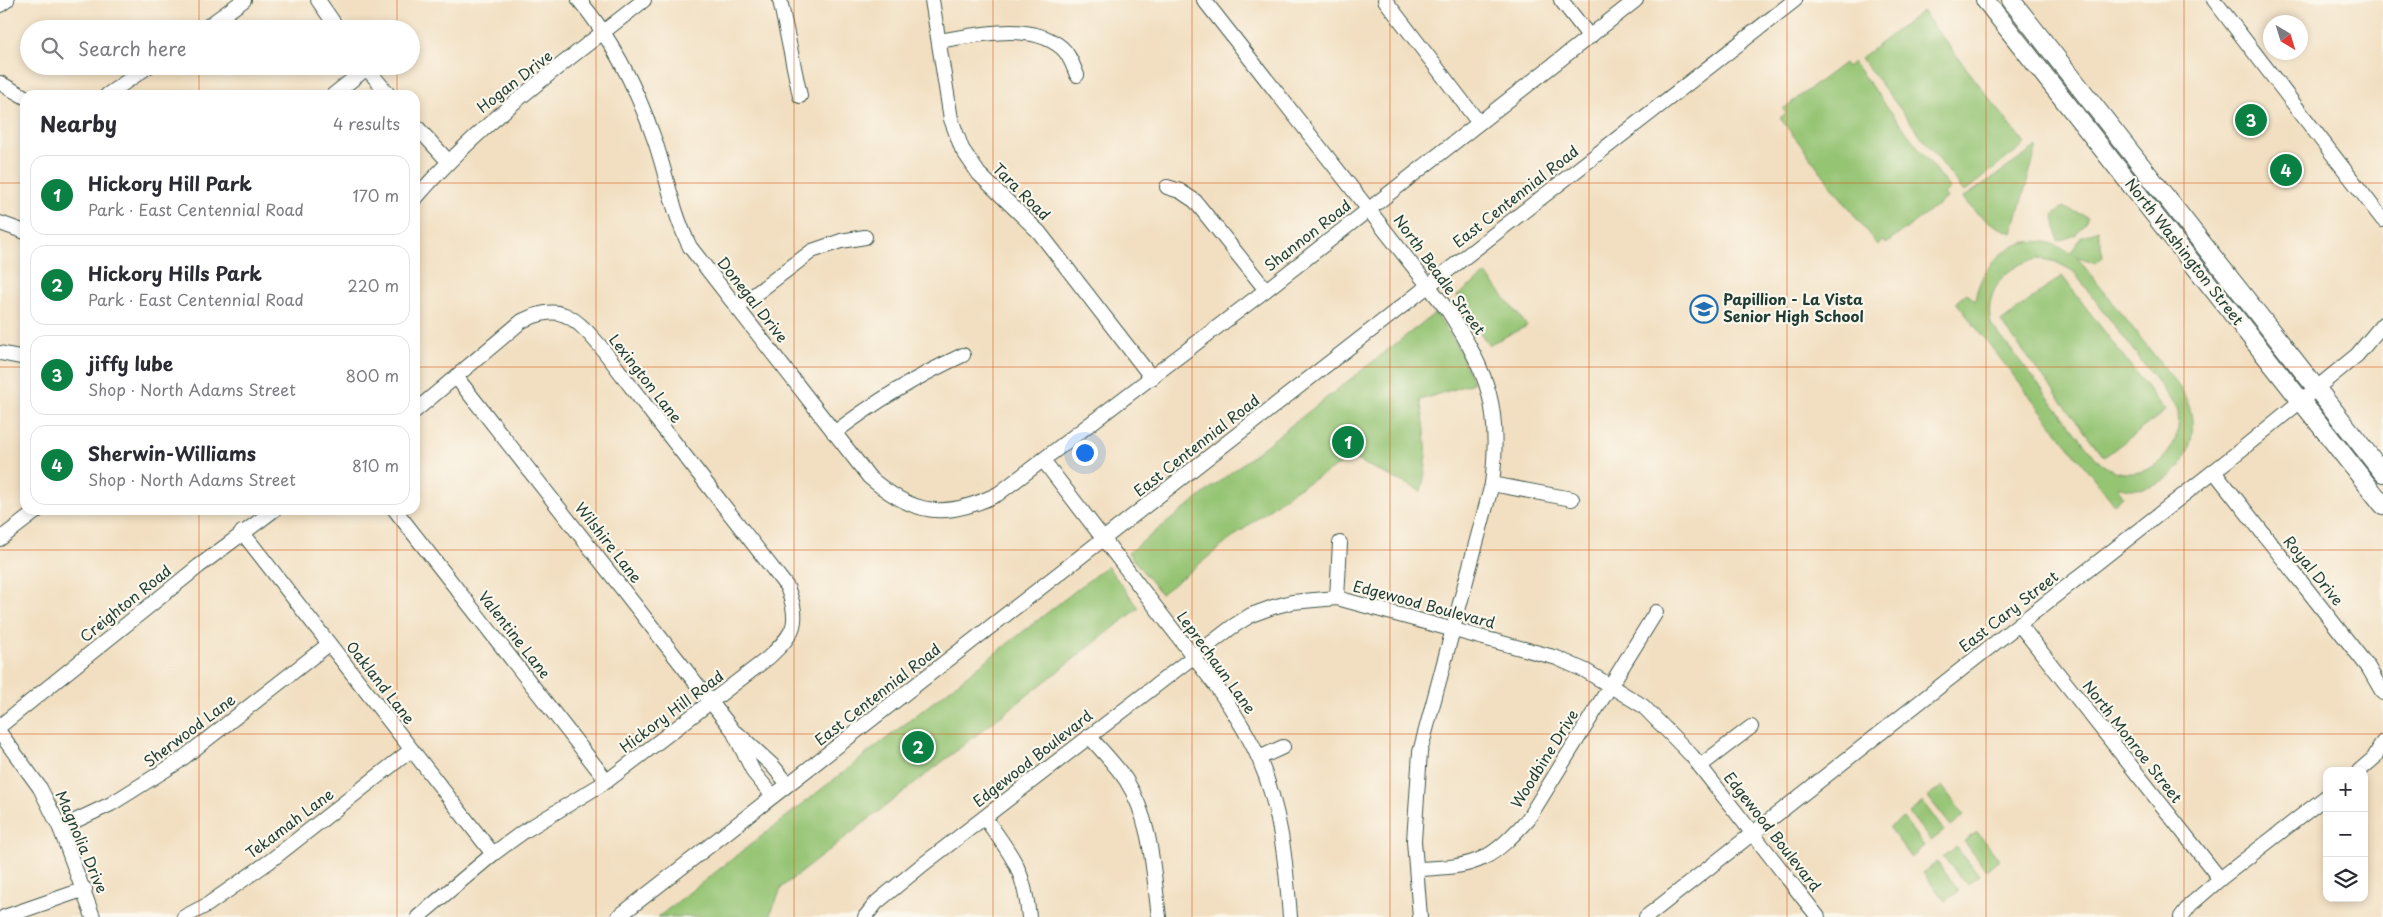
<!DOCTYPE html>
<html lang="en">
<head>
<meta charset="utf-8">
<style>
	body { margin:0; font-family:"Playpen Sans",sans-serif; background:#f7f7f7; color:#2b2b33 }
	.controls { position:absolute; right:15px; bottom:15px; display:grid; overflow:hidden; border-radius:10px; box-shadow:0 2px 8px #0003 }
	.controls button { width:45px; height:45px; display:grid; place-items:center; padding:0; border:0; border-bottom:1px solid #e1e1e2; background:#fff; color:#2b2b33; font:25px sans-serif }
	.compass { position:absolute; left:2263px; top:15px; width:45px; height:45px; border-radius:50%; background:#fff; box-shadow:0 2px 8px #0003; rotate:142deg }
	.you { position:absolute; left:1084px; top:452px; width:18px; height:18px; margin:-12px; border:4px solid #fff; border-radius:50%; background:#1a73e8; box-shadow:0 0 0 8px #1a73e833 }
	.badge { display:grid; place-items:center; width:32px; height:32px; border-radius:50%; background:#0b8043; color:#fff; font-size:16px; font-weight:700 }
	.pin { position:absolute; translate:-50% -50%; border:2px solid #fff; box-shadow:0 1px 5px #0006 }
	.list { margin:0; padding:0; list-style:none }
	h2 { display:flex; justify-content:space-between; align-items:center; height:65px; margin:0; padding:0 20px; font-size:21px }
	h2 small { font-size:16px; font-weight:400; color:#7c7c81 }
	.list li { display:grid; grid-template-columns:32px 1fr auto; gap:15px; align-items:center; box-sizing:border-box; height:80px; margin:0 10px 10px; padding:0 10px; border:1px solid #e1e1e2; border-radius:15px }
	.list b { display:block; font-size:19px; white-space:nowrap }
	.list p { margin:0; font-size:16px; white-space:nowrap; color:#7c7c81 }
	.list em { font-size:16px; font-style:normal; color:#7c7c81 }
	.icon { flex:none; width:28px; height:28px; fill:none; stroke:currentColor; stroke-width:2; stroke-linecap:round; stroke-linejoin:round }
	.map { position:relative; flex:none; width:2383px; height:917px; overflow:hidden }
	.search { position:absolute; background:#fff; box-shadow:0 2px 8px #0003; left:20px; top:20px; width:400px; height:55px; display:flex; align-items:center; gap:12px; box-sizing:border-box; padding:0 18px; border-radius:28px; color:#7c7c81; font-size:19px }
	.panel { position:absolute; background:#fff; box-shadow:0 2px 8px #0003; left:20px; top:90px; width:400px; height:425px; border-radius:15px }
	.map>svg:first-child { display:block }
	.green { fill:#95c473; stroke:#5a8054; fill-rule:evenodd }
	.lines { fill:none; stroke-linecap:round; stroke-linejoin:round }
	.minor-casing { stroke:#3f5549; stroke-width:16 }
	.major-casing { stroke:#3f5549; stroke-width:20 }
	.minor { stroke:#fff; stroke-width:14 }
	.major { stroke:#fff; stroke-width:18 }
	.grid { fill:none; stroke:#d45610; stroke-width:1; stroke-opacity:0.55 }
	.labels { text-anchor:middle; stroke-width:4.5; stroke-linejoin:round; paint-order:stroke }
	.street-label { font-size:15px; fill:#1f3d34; stroke:#fbf7ec }
	.poi-label { font-size:15px; font-weight:bold; fill:#1f3d34; stroke:#fbf7ec; text-anchor:start }
</style>
</head>
<body>
<div class="map">
<svg width="2383" height="917" viewBox="0 0 2383 917">
	<rect width="100%" height="100%" fill="#fbf7ec"/>
	<filter id="ink" filterUnits="userSpaceOnUse"><feTurbulence type="fractalNoise" baseFrequency=".02" numOctaves="2"/><feDisplacementMap in="SourceGraphic" scale="10" xChannelSelector="R" yChannelSelector="G"/><feConvolveMatrix kernelMatrix="1 2 1 2 8 2 1 2 1" color-interpolation-filters="sRGB"/></filter>
	<filter id="wash" filterUnits="userSpaceOnUse"><feTurbulence type="fractalNoise" baseFrequency=".0096" numOctaves="4" result="noise"/><feDisplacementMap in="SourceGraphic" scale="20" xChannelSelector="R" yChannelSelector="G"/><feGaussianBlur stdDeviation="1.12" result="paint"/><feColorMatrix in="noise" values="0 0 0 0 0 0 0 0 0 0 0 0 0 0 0 0 0 1.4 0 .05"/><feComposite in="paint" operator="in"/></filter>
	<g filter="url(#wash)">
		<rect width="100%" height="100%" fill="#f2dfc1"/>
		<!-- green -->
		<g class="green">
			<polygon points="1922,11 2025,144 1964,192 1861,58"/>
			<polygon points="1853,62 1950,189 1944,194 1947,198 1886,244 1883,241 1877,245 1780,118 1786,113 1783,109 1844,63 1847,67"/>
			<path d="M2037,147L2012,233C1993,226 1975,215 1963,198Z"/>
			<polygon points="2063,207 2088,217 2076,235 2058,241 2054,214"/>
			<path d="M2098,230L2103,257L2095,263L2076,256L2180,388C2214,437 2173,504 2117,486L2123,496L2114,504L1956,302L1967,293L1975,301C1979,268 2009,236 2045,242C2054,243 2062,249 2071,253L2081,237ZM2041,259L2056,262L2073,271L2177,408C2188,455 2136,494 2098,461L1991,324C1983,291 2008,261 2041,259Z"/>
			<polygon points="1486,274 1527,326 1488,345 1457,296"/>
			<polygon points="2062,276 2165,411 2104,457 2001,322"/>
			<path d="M1435,313L1457,345L1473,383L1420,400C1426,431 1430,460 1421,491L1352,458L1291,492L1161,594L1128,553Z"/>
			<polygon points="1107,566 1139,608 782,887 769,917 658,917"/>
			<polygon points="1942,786 1964,815 1951,826 1928,797"/>
			<polygon points="1923,802 1944,831 1931,841 1909,813"/>
			<polygon points="1903,818 1924,846 1911,857 1889,828"/>
			<polygon points="1977,832 1999,859 1986,870 1964,841"/>
			<polygon points="1956,847 1979,875 1967,885 1943,857"/>
			<polygon points="1937,862 1959,891 1945,901 1923,873"/>
		</g>
	</g>
	<g filter="url(#ink)">
		<g class="lines">
			<!-- minor casing -->
			<g class="minor-casing">
				<g id="minor">
					<polyline points="318,0 338,29"/>
					<path d="M579,0C613,40 638,92 655,141C667,177 673,213 690,247L869,477C913,515 945,520 998,494L1266,290L1636,0"/>
					<polyline points="780,0 800,96"/>
					<polyline points="932,0 951,119 962,149 979,174 1039,232 1152,378"/>
					<path d="M1204,0L1449,312C1489,376 1501,407 1492,484L1420,752L1414,841L1420,917"/>
					<polyline points="1385,0 1479,123"/>
					<polyline points="1561,0 1590,37"/>
					<polyline points="2214,0 2383,220"/>
					<polyline points="0,5 7,0"/>
					<polyline points="204,29 244,0"/>
					<path d="M939,41C976,35 1031,21 1062,48C1070,55 1073,66 1077,75"/>
					<polyline points="365,66 389,95"/>
					<polyline points="0,83 25,97"/>
					<polyline points="107,95 149,66"/>
					<polyline points="333,95 367,68"/>
					<polyline points="415,125 448,161"/>
					<polyline points="1167,187 1180,191 1195,201 1266,290"/>
					<path d="M415,199C481,121 565,63 644,0"/>
					<polyline points="0,223 25,232"/>
					<polyline points="737,308 812,251 841,241 865,237"/>
					<polyline points="0,353 25,358"/>
					<polyline points="457,378 732,729 754,773 773,796"/>
					<path d="M415,411L522,321C537,314 554,308 569,317C590,328 617,369 632,388C684,454 735,521 787,587C801,623 795,633 768,658L607,781L523,832L493,854L418,917"/>
					<path d="M834,433C876,401 915,377 963,355"/>
					<path d="M1043,460L1216,686C1232,709 1248,733 1259,759C1281,809 1286,863 1290,917"/>
					<polyline points="2214,471 2368,667 2383,693"/>
					<polyline points="1492,484 1572,499"/>
					<polyline points="395,510 607,781"/>
					<polyline points="242,532 493,854"/>
					<polyline points="0,539 38,510"/>
					<polyline points="1337,598 1340,543"/>
					<polyline points="2019,624 2220,879"/>
					<polyline points="0,726 199,566 274,510"/>
					<polyline points="0,733 40,788 60,828 93,917"/>
					<polyline points="738,734 772,765 788,784"/>
					<path d="M1089,736C1101,750 1116,765 1126,780C1152,821 1153,871 1159,917"/>
					<polyline points="1259,758 1283,747"/>
					<polyline points="1700,766 1751,727"/>
					<polyline points="2359,771 2374,758 2383,742"/>
					<path d="M985,818C1012,856 1024,868 1029,917"/>
					<polyline points="60,828 111,804 178,762 329,644"/>
					<path d="M1417,869C1438,868 1463,868 1483,858C1500,850 1515,833 1528,819L1656,612"/>
					<polyline points="4,917 85,889"/>
					<polyline points="184,917 207,905 270,861 411,750"/>
					<polyline points="618,917 1795,0"/>
					<polyline points="865,917 877,902 921,866 1232,627 1251,615 1273,607 1292,602 1337,598 1557,658 1586,671 1643,706 1692,756 1818,917"/>
					<polyline points="1646,917 2242,449 2357,355 2383,324"/>
					<polyline points="2181,917 2190,905 2220,879 2327,796"/>
				</g>
			</g>
			<!-- major casing -->
			<g class="major-casing">
				<g id="major">
					<polyline points="1985,0 2383,505"/>
					<polyline points="2011,0 2383,473"/>
				</g>
			</g>
			<!-- minor -->
			<use href="#minor" class="minor"/>
			<!-- major -->
			<use href="#major" class="major"/>
		</g>
	</g>
	<!-- grid -->
	<path class="grid" d="M199,0V29M397,0V29M596,0V917M794,0V917M993,0V917M1192,0V917M1390,0V917M1589,0V917M1787,0V917M1986,0V917M2184,0V917M199,66V95M397,66V95M0,183H25M415,183H2383M0,367H25M415,367H2383M199,510V917M397,510V917M0,550H2383M0,734H2383"/>
	<!-- icons -->
	<defs>
		<g id="school-ring" transform="scale(1.4375)"><circle r="9.5" fill="#fbf7ec" stroke="#1f6fb2" stroke-width="1.5"/><path d="M0-5L7-2L0 1L-7-2ZM-4 1L0 2.5L4 1V4Q0 6-4 4Z" fill="#1f6fb2"/></g>
	</defs>
	<g fill-rule="evenodd">
		<use href="#school-ring" x="1704" y="309"/>
	</g>
	<g class="labels">
		<!-- street labels -->
		<g class="street-label">
			<text transform="translate(515 82) rotate(-38)" y="5">Hogan Drive</text>
			<text transform="translate(1021 192) rotate(45)" y="5">Tara Road</text>
			<text transform="translate(1516 197) rotate(-38)" y="5">East Centennial Road</text>
			<text transform="translate(1308 236) rotate(-38)" y="5">Shannon Road</text>
			<text transform="translate(2184 252) rotate(52)" y="5">North Washington Street</text>
			<text transform="translate(1439 275) rotate(54)" y="5">North Beadle Street</text>
			<text transform="translate(752 300) rotate(52)" y="5">Donegal Drive</text>
			<text transform="translate(645 379) rotate(52)" y="5">Lexington Lane</text>
			<text transform="translate(1197 446) rotate(-38)" y="5">East Centennial Road</text>
			<text transform="translate(608 543) rotate(52)" y="5">Wilshire Lane</text>
			<text transform="translate(2313 571) rotate(51)" y="5">Royal Drive</text>
			<text transform="translate(126 604) rotate(-39)" y="5">Creighton Road</text>
			<text transform="translate(1424 605) rotate(15)" y="5">Edgewood Boulevard</text>
			<text transform="translate(2009 612) rotate(-38)" y="5">East Cary Street</text>
			<text transform="translate(514 635) rotate(52)" y="5">Valentine Lane</text>
			<text transform="translate(1216 663) rotate(54)" y="5">Leprechaun Lane</text>
			<text transform="translate(380 683) rotate(52)" y="5">Oakland Lane</text>
			<text transform="translate(878 695) rotate(-38)" y="5">East Centennial Road</text>
			<text transform="translate(672 712) rotate(-37)" y="5">Hickory Hill Road</text>
			<text transform="translate(190 731) rotate(-37)" y="5">Sherwood Lane</text>
			<text transform="translate(2132 742) rotate(52)" y="5">North Monroe Street</text>
			<text transform="translate(1033 759) rotate(-38)" y="5">Edgewood Boulevard</text>
			<text transform="translate(1545 759) rotate(-58)" y="5">Woodbine Drive</text>
			<text transform="translate(290 824) rotate(-37)" y="5">Tekamah Lane</text>
			<text transform="translate(1772 832) rotate(52)" y="5">Edgewood Boulevard</text>
			<text transform="translate(81 842) rotate(67)" y="5">Magnolia Drive</text>
		</g>
		<!-- poi labels -->
		<g class="poi-label">
			<text x="1723" y="305">Papillion - La Vista<tspan x="1723" dy="17">Senior High School</tspan></text>
		</g>
	</g>
</svg>
<div class="controls">
<button>+</button>
<button>−</button>
<button><svg class="icon" aria-label="layers" viewBox="0 0 24 24"><path d="M12 4l9 5-9 5-9-5zM3 14l9 5 9-5"/></svg></button>
</div>
<svg class="compass" viewBox="-18 -18 36 36"><path d="M0-13l5 13h-10z" fill="#e53935"/><path d="M0 13l5-13h-10z" fill="#7c7c81"/></svg>
<div class="you"></div>
<div class="pin badge" style="left:1348px;top:442px">1</div>
<div class="pin badge" style="left:918px;top:747px">2</div>
<div class="pin badge" style="left:2251px;top:120px">3</div>
<div class="pin badge" style="left:2286px;top:170px">4</div>
<div class="search"><svg class="icon" aria-label="search" viewBox="0 0 24 24"><circle cx="10" cy="10" r="6"/><path d="M15 15l6 6"/></svg>Search here</div>
<section class="panel">
<h2>Nearby<small>4 results</small></h2>
<ul class="list">
<li><span class="badge">1</span><div><b>Hickory Hill Park</b><p>Park · East Centennial Road</p></div><em>170 m</em></li>
<li><span class="badge">2</span><div><b>Hickory Hills Park</b><p>Park · East Centennial Road</p></div><em>220 m</em></li>
<li><span class="badge">3</span><div><b>jiffy lube</b><p>Shop · North Adams Street</p></div><em>800 m</em></li>
<li><span class="badge">4</span><div><b>Sherwin-Williams</b><p>Shop · North Adams Street</p></div><em>810 m</em></li>
</ul>
</section>
</div>
</body>
</html>
